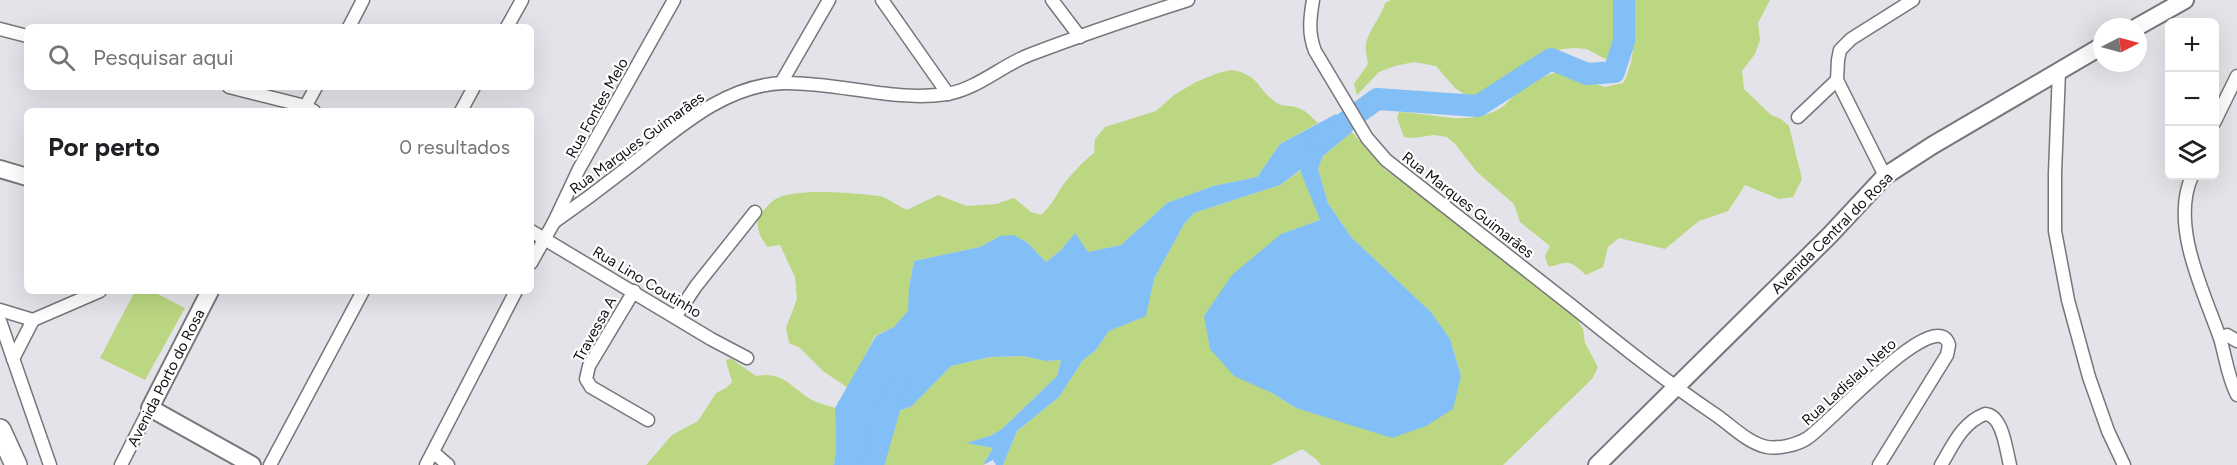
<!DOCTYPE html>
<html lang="pt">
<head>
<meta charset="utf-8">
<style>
	body { margin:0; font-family:Figtree,sans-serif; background:#f6f6f6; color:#202124 }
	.controls { position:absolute; right:18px; top:18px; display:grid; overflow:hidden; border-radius:9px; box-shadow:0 6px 24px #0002 }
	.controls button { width:54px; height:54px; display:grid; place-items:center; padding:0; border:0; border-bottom:2px solid #e0e0e0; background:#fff; color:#202124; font:30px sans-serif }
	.compass { position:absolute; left:2093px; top:18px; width:54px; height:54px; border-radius:50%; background:#fff; box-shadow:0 6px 24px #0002; rotate:84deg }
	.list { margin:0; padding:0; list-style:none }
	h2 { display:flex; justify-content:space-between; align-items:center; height:78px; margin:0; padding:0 24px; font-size:26px }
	h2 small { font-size:20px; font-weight:400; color:#757577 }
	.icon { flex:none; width:33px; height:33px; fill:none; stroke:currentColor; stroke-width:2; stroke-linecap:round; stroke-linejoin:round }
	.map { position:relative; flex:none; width:2237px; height:465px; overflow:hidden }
	.search { position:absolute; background:#fff; box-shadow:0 6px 24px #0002; left:24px; top:24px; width:510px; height:66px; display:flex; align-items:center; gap:15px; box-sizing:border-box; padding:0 21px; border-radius:9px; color:#757577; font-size:22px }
	.panel { position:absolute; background:#fff; box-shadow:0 6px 24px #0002; left:24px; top:108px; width:510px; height:186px; border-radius:9px }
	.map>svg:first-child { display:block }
	.green { fill:#bbd782 }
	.water { fill:#82bff6 }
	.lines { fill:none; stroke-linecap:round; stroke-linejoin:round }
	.river { stroke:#82bff6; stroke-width:22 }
	.street-casing { stroke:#76767b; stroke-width:15 }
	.secondary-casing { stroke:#76767b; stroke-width:20 }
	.highway-casing { stroke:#76767b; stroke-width:24 }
	.street { stroke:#fff; stroke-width:12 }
	.secondary { stroke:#fff; stroke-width:16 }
	.highway { stroke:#fff; stroke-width:21 }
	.labels { text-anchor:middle; stroke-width:4.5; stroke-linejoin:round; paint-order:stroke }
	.street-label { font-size:15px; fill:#111113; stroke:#fff }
</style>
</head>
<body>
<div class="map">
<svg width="2237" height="465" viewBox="0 0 2237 465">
	<rect width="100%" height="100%" fill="#e4e3e9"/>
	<!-- green -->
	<g class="green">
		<path d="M1391,0H1619C1620,20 1627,49 1605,59L1587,49L1575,48L1562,49L1540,55L1532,58L1514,76L1470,98L1455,88L1436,66L1414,62L1395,66L1379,72L1357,95L1354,84L1368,64C1367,57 1365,50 1366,44C1369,29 1381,18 1385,3Z"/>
		<path d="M1633,0H1770L1758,23L1760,40L1755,54L1742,71L1744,89L1771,115L1781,119L1789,126L1802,179L1793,197L1779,199L1745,185L1728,211L1699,221L1665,249L1619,238L1608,247L1603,267L1586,275C1579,269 1573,261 1563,263C1556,264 1556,267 1548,266L1545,256L1550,246L1520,222L1514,204L1477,172L1455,144L1447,137L1434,135L1413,138L1404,137L1397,118L1399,112C1433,113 1466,127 1499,109C1507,105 1512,96 1519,90C1529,82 1544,77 1556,72L1605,87L1623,83C1637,59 1633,28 1633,0Z"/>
		<path d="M1231,70C1260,74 1257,90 1277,103C1283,107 1288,105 1295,107C1305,109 1311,117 1318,123L1280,144L1257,177L1213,186L1167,203L1121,245L1088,252L1075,234L1061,250L1046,262L1027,242L1000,236L980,247L914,261L909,287V311L894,327L875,336L848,388L823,371L800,348L789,343L786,328L797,299L795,277L780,245L767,247C759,235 752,222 764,210C767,207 770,203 774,200C792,187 856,193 879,196C886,197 898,206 907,210L938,195L967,206L996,204L1014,198L1031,212L1041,215C1050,207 1055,198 1061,188C1070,175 1082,163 1094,153L1095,139L1105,127L1156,111L1174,95L1196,82L1218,73Z"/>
		<polygon points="1352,132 1384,169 1420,194 1574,315 1583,329 1585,343 1598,367 1592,379 1503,465 1321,465 1316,459 1302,449 1271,465 1003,465 1017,431 1059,397 1083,360 1095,351 1109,331 1145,316 1154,279 1184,224 1194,213 1280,185 1301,170 1320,220 1281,234 1272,393 1296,408 1364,428 1461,376 1450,339 1431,312 1351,237 1328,203 1318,169 1323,156"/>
		<polygon points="135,291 152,291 185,308 145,380 100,358"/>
		<polygon points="1023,356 1046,361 1061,360 1057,376 1002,429 990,436 967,443 993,448 983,465 879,465 872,441 876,420 912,406 951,366 990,357"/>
		<path d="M730,358L756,376C784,371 791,388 812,400C819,404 828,405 835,408L836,451L834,465H646L672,435L698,421L716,393L726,388L732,382L726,361Z"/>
	</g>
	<!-- water -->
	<polygon class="water" points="1336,114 1352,132 1323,156 1318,169 1328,203 1351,237 1431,312 1450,339 1461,376 1453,409 1426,426 1392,438 1296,408 1272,393 1234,376 1210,349 1204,316 1232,275 1281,234 1320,220 1300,170 1280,185 1194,213 1184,224 1154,279 1146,316 1109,331 1095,351 1083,360 1059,397 1017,431 1003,465 996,465 993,460 983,465 993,448 966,443 990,436 1002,429 1057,376 1061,360 1046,361 1023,356 990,357 951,366 912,406 876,420 872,441 879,465 834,465 836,451 835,408 876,336 894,327 908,311 909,287 914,261 980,247 1000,236 1013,235 1027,242 1046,262 1061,250 1075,233 1088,252 1121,245 1167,203 1213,186 1257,177 1280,144"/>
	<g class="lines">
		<!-- river -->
		<g class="river">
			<polyline points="1320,141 1377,99 1478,106 1551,59 1587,74 1614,72 1624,41 1624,0"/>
			<polyline points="873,465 894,392 898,387"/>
		</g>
		<!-- street casing -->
		<g class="street-casing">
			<g id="street">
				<polyline points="882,0 948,94"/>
				<polyline points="1052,0 1080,37"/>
				<path d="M1313,0C1310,18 1308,33 1315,51L1367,138L1386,160C1448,209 1510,257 1572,306C1618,343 1664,380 1713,413C1730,424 1747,443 1767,447C1778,449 1796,445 1806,439C1824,430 1937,301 1949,345L1947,355L1879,465"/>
				<polyline points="349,27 363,0"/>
				<polyline points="507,27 522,0"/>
				<polyline points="0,29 27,36"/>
				<polyline points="2059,71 2055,173 2055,231 2068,300 2089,377 2108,431 2124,465"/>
				<polyline points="781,83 829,0"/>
				<polyline points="229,87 305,106 314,111"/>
				<polyline points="303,111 316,87"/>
				<polyline points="461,111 474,87"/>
				<polyline points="1798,117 1837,80"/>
				<polyline points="2214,123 2237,76"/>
				<polyline points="1885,176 1837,80 1838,60 1840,50 1851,39 1913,0"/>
				<path d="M2192,176C2170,225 2203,290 2220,338C2226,358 2227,375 2237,395"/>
				<path d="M554,222C577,206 600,189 623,171C671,135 720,85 784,83C838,82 893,102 947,94C977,89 1001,66 1029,55C1081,35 1135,17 1188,0"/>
				<polyline points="531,231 711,339 747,358"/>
				<polyline points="531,263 554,222 579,169 674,0"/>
				<polyline points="634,291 589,366 586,379 591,387 648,420"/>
				<polyline points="0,310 33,320 100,291"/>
				<polyline points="676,316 696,286 755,212"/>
				<polyline points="0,321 50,465"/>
				<polyline points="2227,335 2237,341"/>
				<polyline points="13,359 33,320"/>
				<polyline points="433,452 448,465"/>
				<polyline points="121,465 150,408"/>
				<polyline points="270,465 363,291"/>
				<polyline points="426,465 516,291"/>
				<path d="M1941,465C1953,445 1962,423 1985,414C2003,415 2006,450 2010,465"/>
			</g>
		</g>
		<!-- secondary casing -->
		<g class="secondary-casing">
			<g id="secondary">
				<polyline points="2137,27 2185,0"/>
				<polyline points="0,169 27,177"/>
				<polyline points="210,291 150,408 252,465"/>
				<polyline points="1597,465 1830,235 1885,176 1933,145 2102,46"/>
			</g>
		</g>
		<!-- highway casing -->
		<g class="highway-casing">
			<polyline id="highway" points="0,430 16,465"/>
		</g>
		<!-- street -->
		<use href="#street" class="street"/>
		<!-- secondary -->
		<use href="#secondary" class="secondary"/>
		<!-- highway -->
		<use href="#highway" class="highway"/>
	</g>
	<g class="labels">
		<!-- street labels -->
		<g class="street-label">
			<text transform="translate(597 108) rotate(-61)" y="5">Rua Fontes Melo</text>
			<text transform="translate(637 143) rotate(-36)" y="5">Rua Marques Guimarães</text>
			<text transform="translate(1468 205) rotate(38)" y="5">Rua Marques Guimarães</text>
			<text transform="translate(1832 233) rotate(-45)" y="5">Avenida Central do Rosa</text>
			<text transform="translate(647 282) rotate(31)" y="5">Rua Lino Coutinho</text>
			<text transform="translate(595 329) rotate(-61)" y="5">Travessa A</text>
			<text transform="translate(166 378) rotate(-63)" y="5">Avenida Porto do Rosa</text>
			<text transform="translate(1849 382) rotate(-42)" y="5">Rua Ladislau Neto</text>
		</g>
	</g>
</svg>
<div class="controls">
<button>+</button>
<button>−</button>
<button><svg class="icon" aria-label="layers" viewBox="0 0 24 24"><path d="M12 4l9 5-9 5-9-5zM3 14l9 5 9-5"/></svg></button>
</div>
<svg class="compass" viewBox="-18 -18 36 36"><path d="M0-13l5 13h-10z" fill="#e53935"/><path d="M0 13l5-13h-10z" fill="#757577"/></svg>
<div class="search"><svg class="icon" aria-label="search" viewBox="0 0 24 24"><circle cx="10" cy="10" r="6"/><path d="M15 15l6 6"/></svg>Pesquisar aqui</div>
<section class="panel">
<h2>Por perto<small>0 resultados</small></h2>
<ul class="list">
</ul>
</section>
</div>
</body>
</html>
